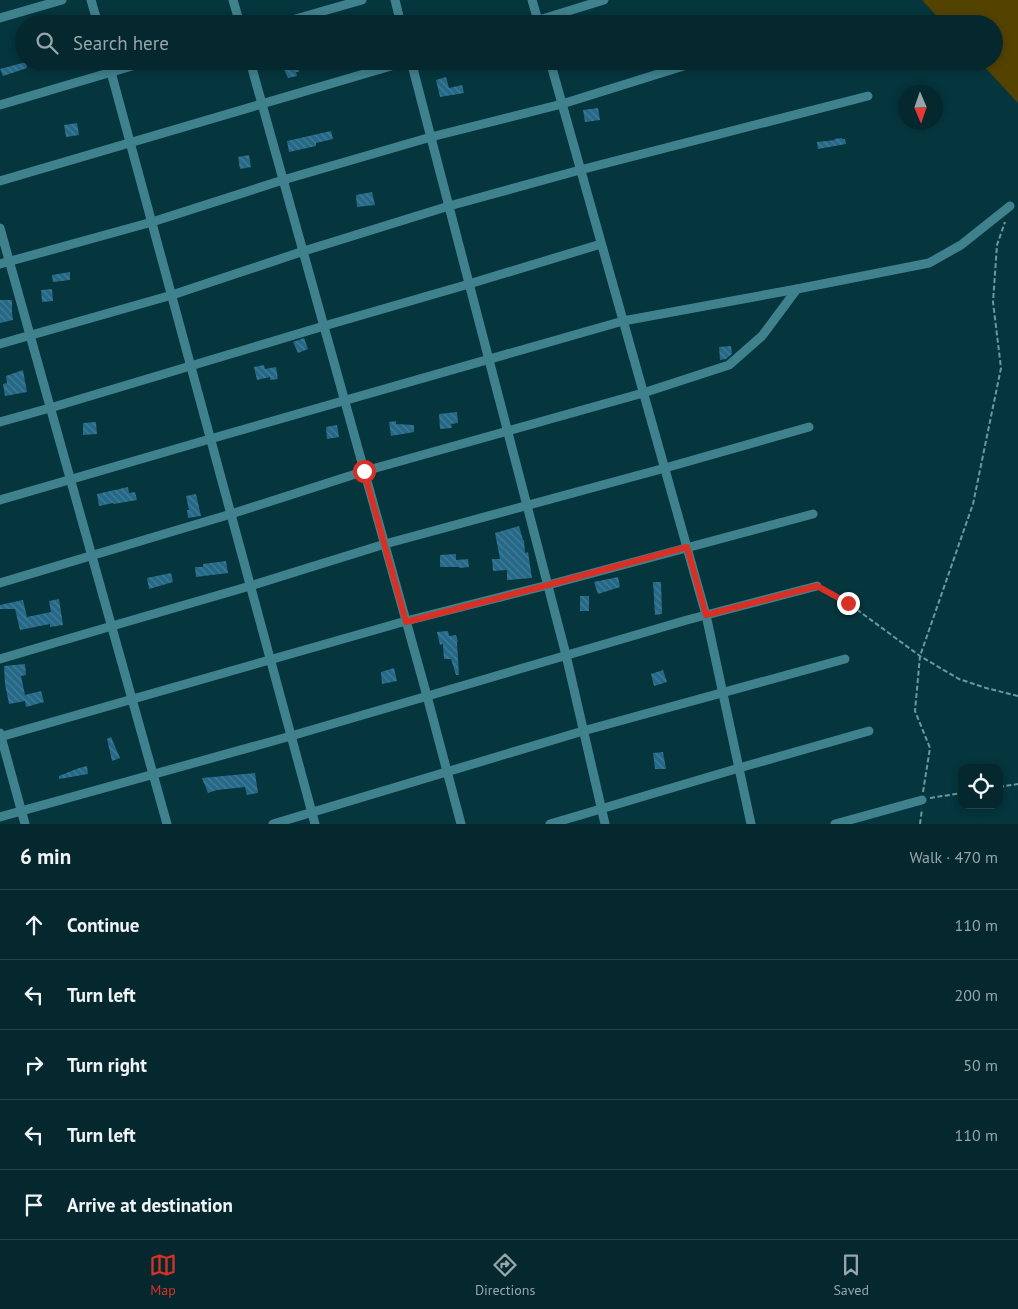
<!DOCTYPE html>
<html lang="en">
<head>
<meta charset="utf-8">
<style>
	body { margin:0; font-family:"PT Sans",sans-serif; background:#0d3036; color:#f1f3f6 }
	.controls { position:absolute; right:15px; bottom:15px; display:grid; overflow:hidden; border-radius:10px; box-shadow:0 2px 8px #0003 }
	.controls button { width:45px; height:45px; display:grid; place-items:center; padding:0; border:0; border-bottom:1px solid #25444a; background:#04282e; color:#f1f3f6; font:25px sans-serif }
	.compass { position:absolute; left:898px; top:85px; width:45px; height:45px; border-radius:50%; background:#04282e; box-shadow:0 2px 8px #0003; rotate:178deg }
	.stop { position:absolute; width:15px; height:15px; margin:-11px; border:4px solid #d93025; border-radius:50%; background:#fff }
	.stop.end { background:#d93025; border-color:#fff; box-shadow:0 1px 5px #0008 }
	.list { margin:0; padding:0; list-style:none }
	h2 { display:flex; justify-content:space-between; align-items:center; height:65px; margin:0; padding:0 20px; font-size:21px }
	h2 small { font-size:16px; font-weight:400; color:#97a6aa }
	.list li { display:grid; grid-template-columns:32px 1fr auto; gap:15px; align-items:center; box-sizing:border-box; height:70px; padding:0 20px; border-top:1px solid #25444a }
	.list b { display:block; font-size:19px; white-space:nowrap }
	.list em { font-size:16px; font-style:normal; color:#97a6aa }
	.icon { flex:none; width:28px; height:28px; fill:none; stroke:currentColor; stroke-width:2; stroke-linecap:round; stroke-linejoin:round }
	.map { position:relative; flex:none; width:1018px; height:824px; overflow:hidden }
	.search { position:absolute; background:#04282e; box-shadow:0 2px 8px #0003; left:15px; right:15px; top:15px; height:55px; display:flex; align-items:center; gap:12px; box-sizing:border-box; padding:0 18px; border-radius:28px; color:#97a6aa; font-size:19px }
	.sheet { height:415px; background:#04282e }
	nav { display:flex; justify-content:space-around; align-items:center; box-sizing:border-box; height:70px; border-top:1px solid #25444a; background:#04282e; font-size:14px; color:#97a6aa }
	nav a { display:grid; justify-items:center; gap:2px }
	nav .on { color:#d93025 }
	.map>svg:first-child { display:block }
	.green { fill:#544200 }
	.building { fill:url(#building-back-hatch) }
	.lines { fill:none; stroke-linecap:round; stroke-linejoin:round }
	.path { stroke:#6d98a0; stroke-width:2; stroke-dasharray:5 2.5; stroke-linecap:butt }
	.minor { stroke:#40818e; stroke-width:9 }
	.route { stroke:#d93025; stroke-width:6 }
</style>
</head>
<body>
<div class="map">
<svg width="1018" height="824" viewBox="0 0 1018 824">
	<defs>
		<pattern id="building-back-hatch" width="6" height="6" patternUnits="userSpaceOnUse" patternTransform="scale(1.25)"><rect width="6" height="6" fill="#256887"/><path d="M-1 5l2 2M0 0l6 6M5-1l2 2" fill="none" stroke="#437e98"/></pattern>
	</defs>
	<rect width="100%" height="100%" fill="#05353d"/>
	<!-- green -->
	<polygon class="green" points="922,0 1018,0 1018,103 979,61 994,61 994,24 944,24"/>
	<!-- building -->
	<g class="building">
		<polygon points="280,61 297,61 299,72 296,72 297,76 288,78"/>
		<polygon points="26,62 27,68 3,76 0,69"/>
		<polygon points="446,77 449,88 462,85 464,93 440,97 436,80"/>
		<polygon points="598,108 600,120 585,122 583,110"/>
		<polygon points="77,123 79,135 66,137 64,125"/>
		<polygon points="331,131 333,139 316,143 316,146 289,152 287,141"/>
		<polygon points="842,138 842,139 845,139 846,144 818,149 817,142 835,140 834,139"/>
		<polygon points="249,155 251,167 240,169 238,157"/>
		<polygon points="372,192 375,205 357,207 356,195"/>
		<polygon points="70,272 70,280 53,282 52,275"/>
		<polygon points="52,289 53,301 42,302 41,290"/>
		<polygon points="0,300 12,300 12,313 13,320 0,323"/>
		<polygon points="304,338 308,349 298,353 293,342"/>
		<polygon points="731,346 732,354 726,359 720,360 719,347"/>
		<polygon points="264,365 265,369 276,367 278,379 270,380 270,377 257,380 254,367"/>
		<polygon points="23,370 27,392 5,396 3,384 7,383 6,376"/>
		<polygon points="457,412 458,423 451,424 452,428 440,429 439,414"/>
		<polygon points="396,421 396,424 414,425 414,432 391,436 389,422"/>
		<polygon points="96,422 97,434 83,435 83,423"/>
		<polygon points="337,425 339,437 327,439 326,427"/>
		<polygon points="128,487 129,493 135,492 137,500 114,504 113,503 99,506 97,494"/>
		<polygon points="196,494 201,516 188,518 187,510 189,510 186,496"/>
		<polygon points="519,526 523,540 524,540 525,553 528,552 532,578 507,580 507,570 493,571 492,559 500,559 495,533"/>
		<polygon points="456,554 456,560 468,559 469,567 459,568 459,567 440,567 440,555"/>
		<polygon points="226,561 228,573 196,577 195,567 203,567 203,564"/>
		<polygon points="171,573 173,582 149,589 147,578"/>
		<polygon points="618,577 620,587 598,594 594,582"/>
		<polygon points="653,582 661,582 662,614 655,615"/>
		<rect x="580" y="596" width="9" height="15"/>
		<polygon points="59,599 63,625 50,627 50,624 20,630 15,609 0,609 0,605 23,600 27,617 51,612 49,601"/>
		<polygon points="448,631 449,636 456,635 458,642 457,642 459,675 456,675 451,659 444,659 443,644 440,645 437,632"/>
		<polygon points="25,664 26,675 21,676 25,695 41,691 44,702 26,707 25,701 9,704 5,684 4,666"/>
		<polygon points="394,668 397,681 382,684 381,672"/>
		<polygon points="663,670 667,682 654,686 651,674"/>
		<polygon points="111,737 120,758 112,761 107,739"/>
		<polygon points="663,752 666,769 655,769 653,753"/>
		<polygon points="87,766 88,774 59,779 59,776 79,768"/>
		<polygon points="255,773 258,793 247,795 245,787 217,790 208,793 202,778"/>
	</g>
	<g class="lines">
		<!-- path -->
		<g class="path">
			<polyline points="825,590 848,603 920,656 959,679 986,688 1018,696"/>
			<polyline points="999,787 1018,784"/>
			<polyline points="923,792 930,748 915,711 920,656 973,504 1001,368 993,302 997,245 1005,222"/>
			<polyline points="930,798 962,793"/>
			<polyline points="920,824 922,809"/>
		</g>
		<!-- minor -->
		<g class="minor">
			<polyline points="91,0 98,24"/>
			<polyline points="233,0 240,24"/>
			<polyline points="395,0 401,24"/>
			<polyline points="532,0 539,24"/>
			<polyline points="0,18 62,0"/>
			<polyline points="278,24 362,0"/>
			<polyline points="526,24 604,0"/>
			<polyline points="108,61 315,824"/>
			<polyline points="250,61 427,696 461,824"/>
			<polyline points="411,61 566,655 605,824"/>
			<polyline points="550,61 706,615 751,824"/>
			<polyline points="0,105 149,61"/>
			<polyline points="0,181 408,61"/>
			<polyline points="0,228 167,824"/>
			<polyline points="0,264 152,222 283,180 431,137 562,104 690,64"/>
			<polyline points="0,344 172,295 304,251 449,206 580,170 868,96"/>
			<polyline points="0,422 50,408 324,326 469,284 601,244"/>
			<polyline points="0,500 210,439 623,321 797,289"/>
			<polyline points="0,583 231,514 365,471 643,393 729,365 762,336 797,289 929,263 961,245 1010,206"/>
			<polyline points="0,659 112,626 250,586 385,544 665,468 809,427"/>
			<polyline points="0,733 25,824"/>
			<polyline points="0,737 406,621 548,585 813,514"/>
			<polyline points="0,817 291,736 687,620 817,586"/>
			<polyline points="273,824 583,731 845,659"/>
			<polyline points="550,824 739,768 869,731"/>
			<polyline points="835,824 922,800"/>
		</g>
	</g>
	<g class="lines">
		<!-- route -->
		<polyline class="route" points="364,471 406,622 548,585 687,547 706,615 817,586 848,603"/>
	</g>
</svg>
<div class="controls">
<button><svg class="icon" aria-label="locate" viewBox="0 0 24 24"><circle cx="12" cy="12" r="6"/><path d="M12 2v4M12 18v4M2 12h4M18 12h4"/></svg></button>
</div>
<svg class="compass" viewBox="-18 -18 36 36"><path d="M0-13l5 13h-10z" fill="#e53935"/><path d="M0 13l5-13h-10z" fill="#97a6aa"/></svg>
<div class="stop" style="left:364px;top:471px"></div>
<div class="stop end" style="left:848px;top:603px"></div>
<div class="search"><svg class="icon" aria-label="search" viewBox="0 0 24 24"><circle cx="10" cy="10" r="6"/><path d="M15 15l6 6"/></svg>Search here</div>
</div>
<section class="sheet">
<h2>6 min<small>Walk · 470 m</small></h2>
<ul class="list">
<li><svg class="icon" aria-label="ahead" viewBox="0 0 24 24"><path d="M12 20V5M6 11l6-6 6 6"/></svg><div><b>Continue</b></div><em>110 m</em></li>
<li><svg class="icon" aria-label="left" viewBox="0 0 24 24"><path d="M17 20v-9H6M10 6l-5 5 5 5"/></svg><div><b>Turn left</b></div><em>200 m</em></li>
<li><svg class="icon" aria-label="right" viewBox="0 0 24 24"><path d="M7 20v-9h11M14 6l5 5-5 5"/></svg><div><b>Turn right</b></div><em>50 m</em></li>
<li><svg class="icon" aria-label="left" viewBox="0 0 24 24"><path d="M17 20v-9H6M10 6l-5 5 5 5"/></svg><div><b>Turn left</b></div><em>110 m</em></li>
<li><svg class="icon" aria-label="arrive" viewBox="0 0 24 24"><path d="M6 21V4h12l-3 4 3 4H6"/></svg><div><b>Arrive at destination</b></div></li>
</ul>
</section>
<nav>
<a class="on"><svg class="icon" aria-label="map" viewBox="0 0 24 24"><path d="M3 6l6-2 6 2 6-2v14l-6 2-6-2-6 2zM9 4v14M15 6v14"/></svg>Map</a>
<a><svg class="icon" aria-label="directions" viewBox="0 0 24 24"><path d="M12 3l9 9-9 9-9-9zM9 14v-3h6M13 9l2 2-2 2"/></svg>Directions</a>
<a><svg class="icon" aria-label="saved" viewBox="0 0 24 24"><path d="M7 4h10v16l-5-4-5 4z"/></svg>Saved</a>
</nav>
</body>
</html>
